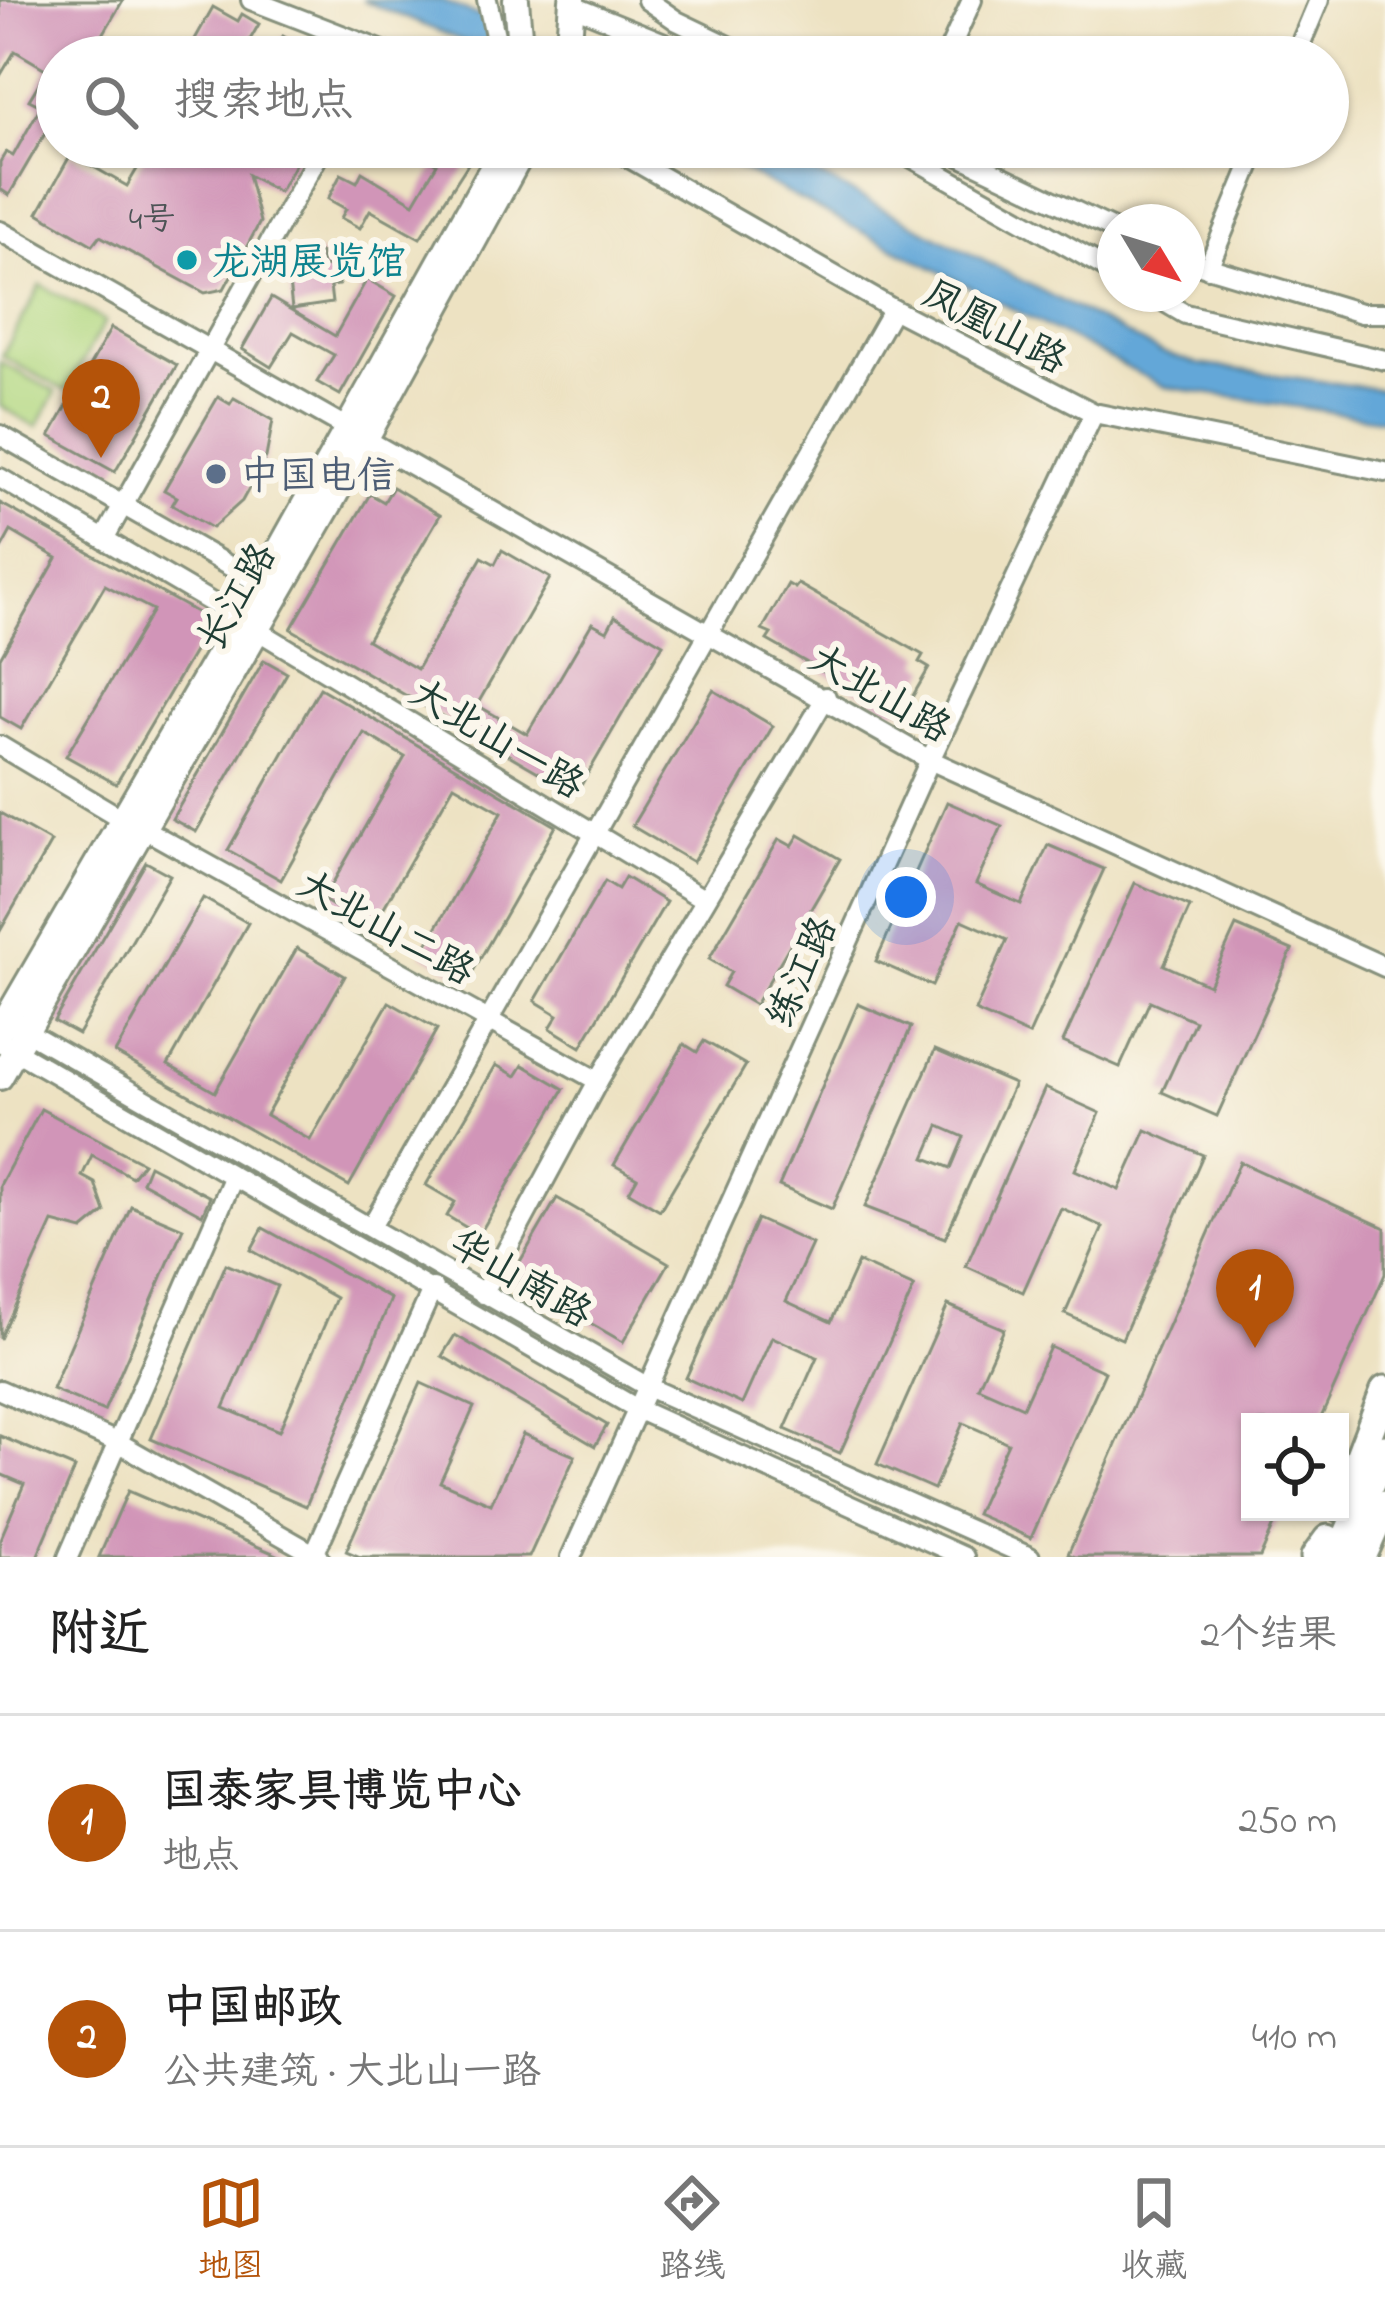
<!DOCTYPE html>
<html lang="zh">
<head>
<meta charset="utf-8">
<style>
	body { margin:0; font-family:"Indie Flower","LXGW WenKai TC",sans-serif; background:#f2f2f2; color:#222 }
	.controls { position:absolute; right:36px; bottom:36px; display:grid; overflow:hidden; border-radius:0px; box-shadow:0 3px 9px #0004 }
	.controls button { width:108px; height:108px; display:grid; place-items:center; padding:0; border:0; border-bottom:3px solid #e0e0e0; background:#fff; color:#222; font:60px sans-serif }
	.compass { position:absolute; left:1097px; top:204px; width:108px; height:108px; border-radius:50%; background:#fff; box-shadow:0 3px 9px #0004; rotate:128deg }
	.you { position:absolute; left:906px; top:897px; width:42px; height:42px; margin:-30px; border:9px solid #fff; border-radius:50%; background:#1a73e8; box-shadow:0 0 0 18px #1a73e833 }
	.badge { display:grid; place-items:center; width:78px; height:78px; border-radius:50%; background:#b45309; color:#fff; font-size:39px; font-weight:700 }
	.pin { position:absolute; translate:-50% -99px; filter:drop-shadow(0 3px 6px #0008) }
	.pin::after { content:''; position:absolute; top:63px; width:42px; height:36px; background:inherit; clip-path:polygon(0 0,100% 0,50% 100%) }
	.list { margin:0; padding:0; list-style:none }
	h2 { display:flex; justify-content:space-between; align-items:center; height:156px; margin:0; padding:0 48px; font-size:51px }
	h2 small { font-size:39px; font-weight:400; color:#767676 }
	.list li { display:grid; grid-template-columns:78px 1fr auto; gap:36px; align-items:center; box-sizing:border-box; height:216px; padding:0 48px; border-top:3px solid #e0e0e0 }
	.list b { display:block; font-size:45px; white-space:nowrap }
	.list p { margin:0; font-size:39px; white-space:nowrap; color:#767676 }
	.list em { font-size:39px; font-style:normal; color:#767676 }
	.icon { flex:none; width:66px; height:66px; fill:none; stroke:currentColor; stroke-width:2; stroke-linecap:round; stroke-linejoin:round }
	.map { position:relative; flex:none; width:1385px; height:1557px; overflow:hidden }
	.search { position:absolute; background:#fff; box-shadow:0 3px 9px #0004; left:36px; right:36px; top:36px; height:132px; display:flex; align-items:center; gap:30px; box-sizing:border-box; padding:0 42px; border-radius:66px; color:#767676; font-size:45px }
	.sheet { height:588px; background:#fff }
	nav { display:flex; justify-content:space-around; align-items:center; box-sizing:border-box; height:168px; border-top:3px solid #e0e0e0; background:#fff; font-size:33px; color:#767676 }
	nav a { display:grid; justify-items:center; gap:6px }
	nav .on { color:#b45309 }
	.map>svg:first-child { display:block }
	.green { fill:#b2d881; stroke:#688a5a; stroke-width:3 }
	.water { fill:#63a7d8; stroke:#417286; stroke-width:3 }
	.building { fill:#d195b8; fill-rule:evenodd }
	.lines { fill:none; stroke-linecap:round; stroke-linejoin:round }
	.minor-casing { stroke:#86907b; stroke-width:24 }
	.major-casing { stroke:#86907b; stroke-width:30 }
	.highway-casing { stroke:#86907b; stroke-width:33 }
	.minor { stroke:#fff; stroke-width:18 }
	.major { stroke:#fff; stroke-width:24 }
	.highway { stroke:#fff; stroke-width:27 }
	.culture-dot { fill:#0f9aa8; stroke:#fbf7ec; stroke-width:4.5 }
	.service-dot { fill:#5c6f8a; stroke:#fbf7ec; stroke-width:4.5 }
	.labels { text-anchor:middle; stroke-width:12; stroke-linejoin:round; paint-order:stroke }
	.number-label { font-size:33px; fill:#4c5355 }
	.culture-label { font-size:39px; fill:#0d838f; stroke:#fbf7ec; text-anchor:start }
	.street-label { font-size:39px; fill:#1f3d34; stroke:#fbf7ec }
	.service-label { font-size:39px; fill:#4e5e75; stroke:#fbf7ec; text-anchor:start }
</style>
</head>
<body>
<div class="map">
<svg width="1385" height="1557" viewBox="0 0 1385 1557">
	<rect width="100%" height="100%" fill="#fbf7ec"/>
	<filter id="ink" filterUnits="userSpaceOnUse"><feTurbulence type="fractalNoise" baseFrequency=".00833" numOctaves="2"/><feDisplacementMap in="SourceGraphic" scale="24" xChannelSelector="R" yChannelSelector="G"/><feConvolveMatrix kernelMatrix="1 2 1 2 8 2 1 2 1" color-interpolation-filters="sRGB"/></filter>
	<filter id="wash" filterUnits="userSpaceOnUse"><feTurbulence type="fractalNoise" baseFrequency=".004" numOctaves="4" result="noise"/><feDisplacementMap in="SourceGraphic" scale="48" xChannelSelector="R" yChannelSelector="G"/><feGaussianBlur stdDeviation="2.7" result="paint"/><feColorMatrix in="noise" values="0 0 0 0 0 0 0 0 0 0 0 0 0 0 0 0 0 1.4 0 .05"/><feComposite in="paint" operator="in"/></filter>
	<g filter="url(#wash)">
		<rect width="100%" height="100%" fill="#ede2c2"/>
		<!-- green -->
		<g class="green">
			<polygon points="41,285 105,321 66,391 2,356"/>
			<polygon points="0,362 56,392 37,427 0,406"/>
		</g>
		<!-- water -->
		<g class="water">
			<polygon points="362,0 440,0 581,57 502,57"/>
			<polygon points="697,147 764,147 1162,353 1198,364 1385,390 1385,420 1165,387"/>
		</g>
		<g id="blocks">
			<!-- building -->
			<g class="building">
				<polygon points="0,0 123,0 90,57 57,57 57,113 9,195 0,189 0,162 6,152 13,156 41,106 29,100 47,70 15,51 0,76"/>
				<polygon points="213,7 238,21 242,14 259,24 240,57 185,57"/>
				<polygon points="283,36 308,50 312,43 336,57 271,57"/>
				<polygon points="150,147 305,147 279,192 248,175 260,222 224,289 205,293 100,236 93,245 38,213 71,154 127,186"/>
				<polygon points="431,147 479,147 420,238 370,210 360,228 341,218 346,209 328,199 341,174 357,182 362,172 414,203 437,164 425,157"/>
				<polygon points="321,253 322,267 336,265 339,285 330,286 332,303 292,309 288,274 301,272 299,256"/>
				<polygon points="367,279 396,296 340,395 317,382 334,355 293,332 271,367 242,349 271,298 335,336"/>
				<polygon points="111,328 177,365 115,472 50,436"/>
				<polygon points="218,397 230,404 234,398 273,420 266,457 242,501 212,528 172,505 177,497 164,490"/>
				<polygon points="393,487 440,515 367,640 417,669 482,557 495,564 502,550 550,578 477,705 527,734 592,623 607,631 615,616 663,644 576,794 291,629 370,494 384,502"/>
				<polygon points="0,503 212,621 116,784 66,756 153,610 105,585 21,729 0,717 0,658 57,558 11,531 0,551"/>
				<polygon points="788,584 795,588 798,584 923,655 919,662 929,668 904,711 896,707 894,712 767,640 771,634 762,630"/>
				<polygon points="264,660 287,673 196,832 172,819"/>
				<polygon points="320,688 556,826 468,980 422,953 502,812 454,785 372,928 323,900 405,757 364,733 281,880 228,850"/>
				<polygon points="713,690 773,726 693,862 632,826"/>
				<polygon points="947,802 1002,826 976,884 1021,904 1048,845 1104,869 1029,1035 975,1011 1007,940 962,920 932,986 876,961"/>
				<polygon points="0,813 51,842 0,931"/>
				<polygon points="799,835 840,859 755,1005 723,986 731,972 709,959 779,839 792,846"/>
				<polygon points="146,862 170,875 78,1034 54,1021"/>
				<polygon points="625,877 666,902 581,1047 550,1028 558,1015 535,1001 605,881 618,889"/>
				<polygon points="1135,883 1190,907 1164,965 1209,985 1236,926 1292,950 1217,1116 1162,1092 1195,1021 1150,1001 1120,1067 1063,1042"/>
				<polygon points="203,898 248,923 168,1065 215,1092 297,948 345,976 266,1115 310,1140 389,1002 437,1029 349,1186 115,1053"/>
				<polygon points="858,1004 911,1027 832,1209 779,1186"/>
				<polygon points="704,1041 746,1065 660,1210 629,1192 637,1178 614,1165 684,1044 697,1052"/>
				<path d="M935,1050L1014,1084L945,1238L865,1207ZM939,1126L964,1137L951,1168L925,1158Z"/>
				<polygon points="496,1065 516,1076 523,1065 564,1089 479,1235 447,1216 455,1202 426,1185"/>
				<polygon points="1045,1088 1100,1113 1075,1170 1119,1190 1146,1130 1203,1155 1122,1339 1065,1314 1103,1227 1061,1208 1023,1292 966,1266"/>
				<polygon points="41,1109 143,1163 132,1177 92,1155 82,1176 95,1183 105,1212 83,1230 53,1222 0,1339 0,1185"/>
				<polygon points="1240,1162 1385,1228 1385,1274 1319,1422 1250,1422 1250,1512 1280,1512 1260,1557 1075,1557 1068,1554"/>
				<polygon points="149,1165 210,1197 202,1215 142,1182"/>
				<polygon points="557,1198 669,1263 623,1342 511,1277"/>
				<polygon points="131,1206 183,1228 104,1411 52,1389"/>
				<polygon points="757,1219 812,1244 786,1301 831,1322 858,1262 914,1287 840,1453 785,1429 817,1357 772,1337 742,1404 686,1378"/>
				<polygon points="263,1228 391,1299 306,1506 151,1439 226,1264 277,1286 224,1408 279,1431 336,1298 251,1250"/>
				<polygon points="948,1305 1004,1329 978,1387 1023,1407 1050,1347 1105,1372 1031,1538 976,1514 1008,1443 963,1423 934,1489 877,1464"/>
				<polygon points="455,1335 607,1425 595,1446 442,1356"/>
				<polygon points="421,1383 474,1407 440,1482 491,1504 523,1434 575,1456 529,1557 360,1557 346,1551"/>
				<polygon points="0,1436 75,1468 37,1557 0,1557 0,1540 24,1484 0,1474"/>
				<polygon points="128,1491 282,1557 99,1557"/>
			</g>
		</g>
	</g>
	<g filter="url(#ink)">
		<use href="#blocks" fill-opacity="0" stroke="#86907b" stroke-width="3"/>
		<g class="lines">
			<!-- minor casing -->
			<g class="minor-casing">
				<g id="minor">
					<polyline points="251,0 398,57"/>
					<polyline points="487,0 500,57"/>
					<polyline points="647,0 677,21 752,57"/>
					<polyline points="571,5 699,57"/>
					<polyline points="946,57 972,0"/>
					<polyline points="1295,57 1319,0"/>
					<polyline points="610,147 893,309 1094,413 1385,472"/>
					<polyline points="893,147 1115,273"/>
					<polyline points="941,147 1115,230"/>
					<polyline points="0,231 344,426"/>
					<polyline points="1187,261 1361,313 1385,313"/>
					<polyline points="1208,268 1258,147"/>
					<polyline points="1151,294 1185,314 1385,360"/>
					<polyline points="0,435 259,583"/>
					<polyline points="362,437 930,760 1385,967"/>
					<polyline points="0,478 238,618"/>
					<polyline points="104,539 323,147"/>
					<polyline points="257,630 705,900"/>
					<polyline points="0,746 124,820"/>
					<polyline points="144,829 598,1081"/>
					<polyline points="15,1025 650,1388 1030,1557"/>
					<polyline points="0,1042 641,1411 964,1557"/>
					<polyline points="371,1227 893,309"/>
					<polyline points="483,1294 598,1081 826,697"/>
					<polyline points="0,1390 119,1443 319,1557"/>
					<polyline points="68,1557 233,1178"/>
					<polyline points="313,1557 433,1288"/>
					<polyline points="571,1557 930,760 1094,413"/>
				</g>
			</g>
			<!-- major casing -->
			<g class="major-casing">
				<g id="major">
					<polyline points="516,0 521,57"/>
					<polyline points="568,57 572,0"/>
					<polyline points="0,1030 277,554 504,147"/>
					<polyline points="0,1077 331,502 525,147"/>
				</g>
			</g>
			<!-- highway casing -->
			<g class="highway-casing">
				<g id="highway">
					<polyline points="1340,1507 1385,1390"/>
					<polyline points="1315,1557 1328,1539"/>
					<polyline points="1338,1557 1385,1449"/>
					<polyline points="1362,1557 1385,1505"/>
				</g>
			</g>
			<!-- minor -->
			<use href="#minor" class="minor"/>
			<!-- major -->
			<use href="#major" class="major"/>
			<!-- highway -->
			<use href="#highway" class="highway"/>
		</g>
	</g>
	<!-- markers -->
	<circle class="culture-dot" cx="187" cy="260" r="12"/>
	<circle class="service-dot" cx="216" cy="474" r="12"/>
	<g class="labels">
		<!-- number labels -->
		<g class="number-label">
			<text x="152" y="229">4号</text>
		</g>
		<!-- culture labels -->
		<g class="culture-label">
			<text x="211" y="274">龙湖展览馆</text>
		</g>
		<!-- street labels -->
		<g class="street-label">
			<text transform="translate(996 325) rotate(28)" y="14">凤凰山路</text>
			<text transform="translate(235 596) rotate(-60)" y="14">长江路</text>
			<text transform="translate(881 692) rotate(30)" y="14">大北山路</text>
			<text transform="translate(498 737) rotate(31)" y="14">大北山一路</text>
			<text transform="translate(387 926) rotate(29)" y="14">大北山二路</text>
			<text transform="translate(800 971) rotate(-66)" y="14">练江路</text>
			<text transform="translate(522 1277) rotate(30)" y="14">华山南路</text>
		</g>
		<!-- service labels -->
		<g class="service-label">
			<text x="240" y="488">中国电信</text>
		</g>
	</g>
</svg>
<div class="controls">
<button><svg class="icon" aria-label="locate" viewBox="0 0 24 24"><circle cx="12" cy="12" r="6"/><path d="M12 2v4M12 18v4M2 12h4M18 12h4"/></svg></button>
</div>
<svg class="compass" viewBox="-18 -18 36 36"><path d="M0-13l5 13h-10z" fill="#e53935"/><path d="M0 13l5-13h-10z" fill="#767676"/></svg>
<div class="you"></div>
<div class="pin badge" style="left:1255px;top:1348px">1</div>
<div class="pin badge" style="left:101px;top:458px">2</div>
<div class="search"><svg class="icon" aria-label="search" viewBox="0 0 24 24"><circle cx="10" cy="10" r="6"/><path d="M15 15l6 6"/></svg>搜索地点</div>
</div>
<section class="sheet">
<h2>附近<small>2个结果</small></h2>
<ul class="list">
<li><span class="badge">1</span><div><b>国泰家具博览中心</b><p>地点</p></div><em>250 m</em></li>
<li><span class="badge">2</span><div><b>中国邮政</b><p>公共建筑 · 大北山一路</p></div><em>410 m</em></li>
</ul>
</section>
<nav>
<a class="on"><svg class="icon" aria-label="map" viewBox="0 0 24 24"><path d="M3 6l6-2 6 2 6-2v14l-6 2-6-2-6 2zM9 4v14M15 6v14"/></svg>地图</a>
<a><svg class="icon" aria-label="directions" viewBox="0 0 24 24"><path d="M12 3l9 9-9 9-9-9zM9 14v-3h6M13 9l2 2-2 2"/></svg>路线</a>
<a><svg class="icon" aria-label="saved" viewBox="0 0 24 24"><path d="M7 4h10v16l-5-4-5 4z"/></svg>收藏</a>
</nav>
</body>
</html>
